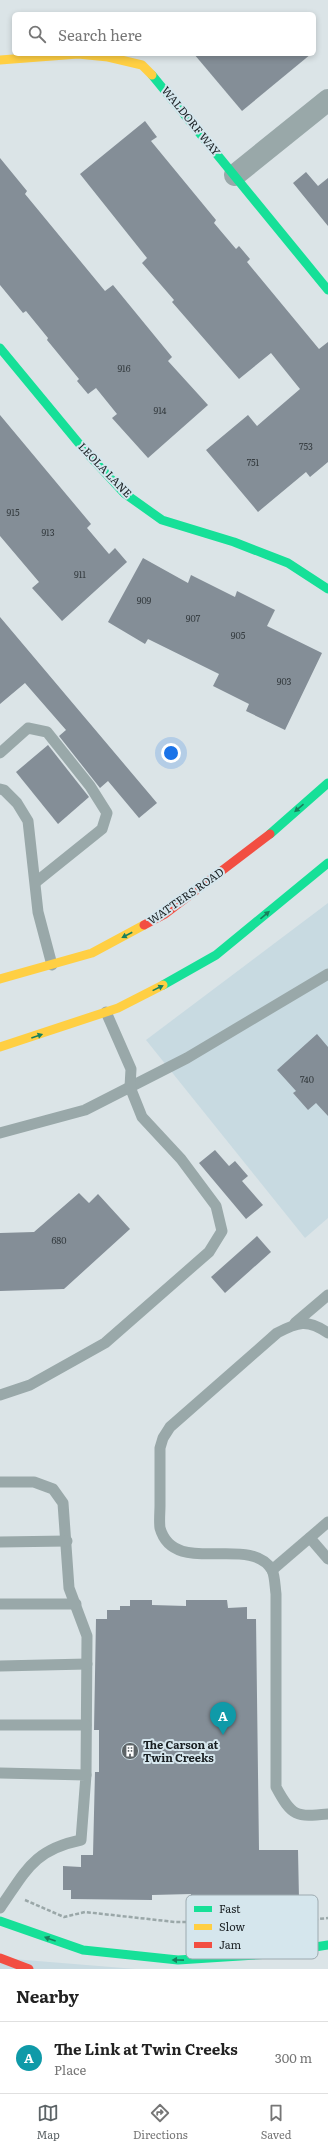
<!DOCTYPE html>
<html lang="en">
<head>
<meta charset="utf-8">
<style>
	body { margin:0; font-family:Literata,serif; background:#f2f2f2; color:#222 }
	.you { position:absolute; left:171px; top:753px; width:14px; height:14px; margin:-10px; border:3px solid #fff; border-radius:50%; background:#1a73e8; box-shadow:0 0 0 6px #1a73e833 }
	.badge { display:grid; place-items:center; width:26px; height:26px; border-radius:50%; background:#5d6467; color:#fff; font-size:13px; font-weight:700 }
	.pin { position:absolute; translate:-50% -33px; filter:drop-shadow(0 1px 2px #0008) }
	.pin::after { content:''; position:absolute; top:21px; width:14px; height:12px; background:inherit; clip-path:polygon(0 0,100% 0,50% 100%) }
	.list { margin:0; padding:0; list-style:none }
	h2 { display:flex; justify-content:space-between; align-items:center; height:52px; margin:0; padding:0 16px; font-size:17px }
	h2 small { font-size:13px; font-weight:400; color:#767676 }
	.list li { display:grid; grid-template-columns:26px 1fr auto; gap:12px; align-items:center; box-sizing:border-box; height:72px; padding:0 16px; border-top:1px solid #e0e0e0 }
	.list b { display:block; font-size:15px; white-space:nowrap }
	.list p { margin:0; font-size:13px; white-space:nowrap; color:#767676 }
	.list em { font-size:13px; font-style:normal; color:#767676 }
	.icon { flex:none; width:22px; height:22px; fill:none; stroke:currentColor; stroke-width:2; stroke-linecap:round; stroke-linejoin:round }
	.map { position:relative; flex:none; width:328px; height:1969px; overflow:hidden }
	.search { position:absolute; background:#fff; box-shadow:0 2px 6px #0003; left:12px; right:12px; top:12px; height:44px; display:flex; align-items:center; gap:10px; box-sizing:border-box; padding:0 14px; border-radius:6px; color:#767676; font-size:15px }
	.sheet { height:124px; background:#fff }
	nav { display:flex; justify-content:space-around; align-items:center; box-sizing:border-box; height:56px; border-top:1px solid #e0e0e0; background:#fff; font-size:11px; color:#767676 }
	nav a { display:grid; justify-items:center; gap:2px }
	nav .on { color:#5d6467 }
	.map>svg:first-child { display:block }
	.built { fill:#c8dae1 }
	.building { fill:#848e97 }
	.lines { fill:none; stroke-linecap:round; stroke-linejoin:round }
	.path { stroke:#9aa7a8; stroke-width:2.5; stroke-dasharray:4 2; stroke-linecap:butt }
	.lane { stroke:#99a8a9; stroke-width:11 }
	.street { stroke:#99a8a9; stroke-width:22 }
	.fast { stroke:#16e098; stroke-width:9 }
	.slow { stroke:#ffcf43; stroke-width:9 }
	.jam { stroke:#f24e42; stroke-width:9 }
	.oneway { fill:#18805d }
	.labels { text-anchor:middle; stroke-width:4; stroke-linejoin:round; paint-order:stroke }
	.number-label { font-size:9px; fill:#343b3f }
	.street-label { font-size:11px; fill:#191f22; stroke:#d5e6ed }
	.poi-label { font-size:11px; font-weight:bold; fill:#191f22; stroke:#d5e6ed; text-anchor:start }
	.key { fill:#d5e6ed; stroke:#9daab0; stroke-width:1 }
	.key-label { font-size:11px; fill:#191f22 }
</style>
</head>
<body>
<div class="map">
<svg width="328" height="1969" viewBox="0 0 328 1969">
	<rect width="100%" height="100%" fill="#dbe4e7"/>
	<!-- built -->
	<g class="built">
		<polygon points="328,903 328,1218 305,1238 146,1040"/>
		<polygon points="0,1958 136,1969 0,1969"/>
	</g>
	<!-- building -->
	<g class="building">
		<polygon points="194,54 311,54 242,111"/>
		<polygon points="145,121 157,137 151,141 216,220 214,223 236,249 239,246 250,259 247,262 319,349 328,342 328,462 310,477 306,472 258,512 206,450 248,415 257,426 300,389 271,353 239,379 172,302 174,300 142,263 147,258 80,174"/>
		<polygon points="0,158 27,191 25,194 105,291 113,285 172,357 168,361 208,405 148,458 112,418 117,414 96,388 88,394 77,381 79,379 47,340 48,338 26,311 23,313 0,285"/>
		<polygon points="306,172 318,186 328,178 328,226 293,183"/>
		<polygon points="0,415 91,524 87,528 109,554 115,548 127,562 62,621 32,588 39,582 0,536"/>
		<polygon points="143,558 188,583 191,575 235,597 237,591 275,610 267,626 322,653 285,730 246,711 249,704 213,686 219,674 148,639 145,644 108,622"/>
		<polygon points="0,617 157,803 139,818 108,781 100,788 59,736 66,730 25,683 0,704"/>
		<polygon points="48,745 89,797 58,824 16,772"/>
		<polygon points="317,1034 328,1047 328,1116 316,1103 308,1110 293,1093 296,1091 277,1070"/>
		<polygon points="215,1150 229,1166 235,1161 248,1176 242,1181 263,1205 246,1219 199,1163"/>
		<polygon points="79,1193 89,1203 98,1194 130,1229 64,1289 0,1291 0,1233 34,1232"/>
		<polygon points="257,1236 271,1252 225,1293 211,1277"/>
		<polygon points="130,1600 152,1600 152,1605 186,1606 186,1600 227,1600 228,1608 247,1607 247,1619 256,1619 259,1850 298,1850 299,1899 191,1900 191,1894 152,1895 152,1900 71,1899 71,1890 63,1890 63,1866 81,1867 81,1855 93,1855 95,1772 99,1772 99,1730 94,1730 96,1619 107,1619 107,1610 120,1610 120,1606 130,1606"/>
	</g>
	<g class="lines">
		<!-- path -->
		<polyline class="path" points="25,1900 64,1917 85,1912 175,1922 279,1923 328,1918"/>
		<!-- lane -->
		<g class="lane">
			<polyline points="0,753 28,728 47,732 90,786 107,813 102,829 36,882"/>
			<polyline points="0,789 4,790 17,803 28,821 38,912 52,965"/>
			<polyline points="0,1133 85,1110 187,1058 328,974"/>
			<polyline points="295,1323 328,1295"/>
			<path d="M328,1333C307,1319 298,1322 277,1333L170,1427L163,1438L160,1448C160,1467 160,1487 160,1506C160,1512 159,1521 160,1528C174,1578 250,1533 272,1570C275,1576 275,1587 276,1594V1787C292,1817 296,1817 328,1814"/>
			<polyline points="0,1395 30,1385 105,1343 209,1252 222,1231 216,1206 181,1159 142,1117 130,1087 131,1069 106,1012"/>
			<polyline points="0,1482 34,1482 53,1489 63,1503 69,1588 87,1636 86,1775"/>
			<polyline points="310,1538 328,1559"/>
			<polyline points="0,1542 67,1541"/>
			<polyline points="272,1570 328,1522"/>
			<polyline points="0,1604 76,1604"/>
			<polyline points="0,1666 87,1664"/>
			<polyline points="0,1725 86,1725"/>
			<path d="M0,1773L86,1775L81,1840C33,1850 26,1871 0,1908"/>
		</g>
		<!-- street -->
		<polyline class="street" points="235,175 328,100"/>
		<!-- fast -->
		<g class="fast">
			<polyline points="152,75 328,290"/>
			<polyline points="0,348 86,452 124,493 162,520 234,542 288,563 328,589"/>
			<polyline points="270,834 328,783"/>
			<polyline points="163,985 216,955 328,863"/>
			<polyline points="0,1921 83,1950 178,1960 271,1954 328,1945"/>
		</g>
		<!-- slow -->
		<g class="slow">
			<polyline points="0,60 78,54 108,57 142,65 152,75"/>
			<polyline points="0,979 92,953 144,925"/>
			<polyline points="0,1047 118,1008 163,985"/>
		</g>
		<!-- jam -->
		<g class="jam">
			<polyline points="144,925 165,914 270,834"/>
			<polyline points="0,1958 29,1969"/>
		</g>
	</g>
	<!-- one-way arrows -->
	<defs><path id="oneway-solid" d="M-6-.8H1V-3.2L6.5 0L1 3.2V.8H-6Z"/></defs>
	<g class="oneway">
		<use href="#oneway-solid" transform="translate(299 808) rotate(139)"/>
		<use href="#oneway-solid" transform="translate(265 915) rotate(-40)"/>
		<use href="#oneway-solid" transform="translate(127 935) rotate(152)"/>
		<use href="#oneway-solid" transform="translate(158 988) rotate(-26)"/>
		<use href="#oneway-solid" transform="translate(37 1036) rotate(-19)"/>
		<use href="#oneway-solid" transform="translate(50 1939) rotate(-160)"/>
		<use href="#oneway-solid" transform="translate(178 1960) rotate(-179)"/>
	</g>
	<!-- icons -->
	<defs>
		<g id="building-disc" transform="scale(0.9)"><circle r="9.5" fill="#5d6467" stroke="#d5e6ed"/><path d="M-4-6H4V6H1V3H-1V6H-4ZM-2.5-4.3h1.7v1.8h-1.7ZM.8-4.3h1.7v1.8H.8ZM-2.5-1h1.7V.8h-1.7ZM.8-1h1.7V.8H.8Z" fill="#fff"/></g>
	</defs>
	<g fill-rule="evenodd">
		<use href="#building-disc" x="130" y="1751"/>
	</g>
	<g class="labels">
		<!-- number labels -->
		<g class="number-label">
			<text x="124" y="372">916</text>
			<text x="160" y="414">914</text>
			<text x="306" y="450">753</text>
			<text x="253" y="466">751</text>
			<text x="13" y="516">915</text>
			<text x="48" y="536">913</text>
			<text x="80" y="578">911</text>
			<text x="144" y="604">909</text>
			<text x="193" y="622">907</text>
			<text x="238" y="639">905</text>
			<text x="284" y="685">903</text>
			<text x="307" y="1083">740</text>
			<text x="59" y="1244">680</text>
		</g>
		<!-- street labels -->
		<g class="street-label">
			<text transform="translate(191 121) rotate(51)" y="4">WALDORF WAY</text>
			<text transform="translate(105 470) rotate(46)" y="4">LEOLA LANE</text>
			<text transform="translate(186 896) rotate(-35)" y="4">WATTERS ROAD</text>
		</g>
		<!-- poi labels -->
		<g class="poi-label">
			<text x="143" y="1749">The Carson at<tspan x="143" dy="13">Twin Creeks</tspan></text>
		</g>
	</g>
	<!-- legend -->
	<rect x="186" y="1895" width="132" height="64" rx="6" class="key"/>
	<rect x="194" y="1906" width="18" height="6" fill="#16e098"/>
	<rect x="194" y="1924" width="18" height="6" fill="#ffcf43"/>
	<rect x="194" y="1942" width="18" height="6" fill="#f24e42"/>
	<g class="key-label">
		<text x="219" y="1913">Fast</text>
		<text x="219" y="1931">Slow</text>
		<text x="219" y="1949">Jam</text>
	</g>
</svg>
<div class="you"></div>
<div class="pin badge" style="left:223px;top:1735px;background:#0f9aa8">A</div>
<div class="search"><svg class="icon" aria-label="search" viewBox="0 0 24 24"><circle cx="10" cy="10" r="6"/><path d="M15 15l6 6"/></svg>Search here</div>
</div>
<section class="sheet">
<h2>Nearby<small></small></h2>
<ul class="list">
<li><span class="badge" style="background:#0f9aa8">A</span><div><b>The Link at Twin Creeks</b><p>Place</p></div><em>300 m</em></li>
</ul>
</section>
<nav>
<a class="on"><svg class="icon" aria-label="map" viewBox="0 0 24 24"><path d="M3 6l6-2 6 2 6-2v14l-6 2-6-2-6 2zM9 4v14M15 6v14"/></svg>Map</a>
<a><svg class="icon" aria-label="directions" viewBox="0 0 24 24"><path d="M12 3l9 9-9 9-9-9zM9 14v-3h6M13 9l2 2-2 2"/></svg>Directions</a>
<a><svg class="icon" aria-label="saved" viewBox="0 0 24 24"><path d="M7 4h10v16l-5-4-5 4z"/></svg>Saved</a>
</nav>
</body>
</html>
